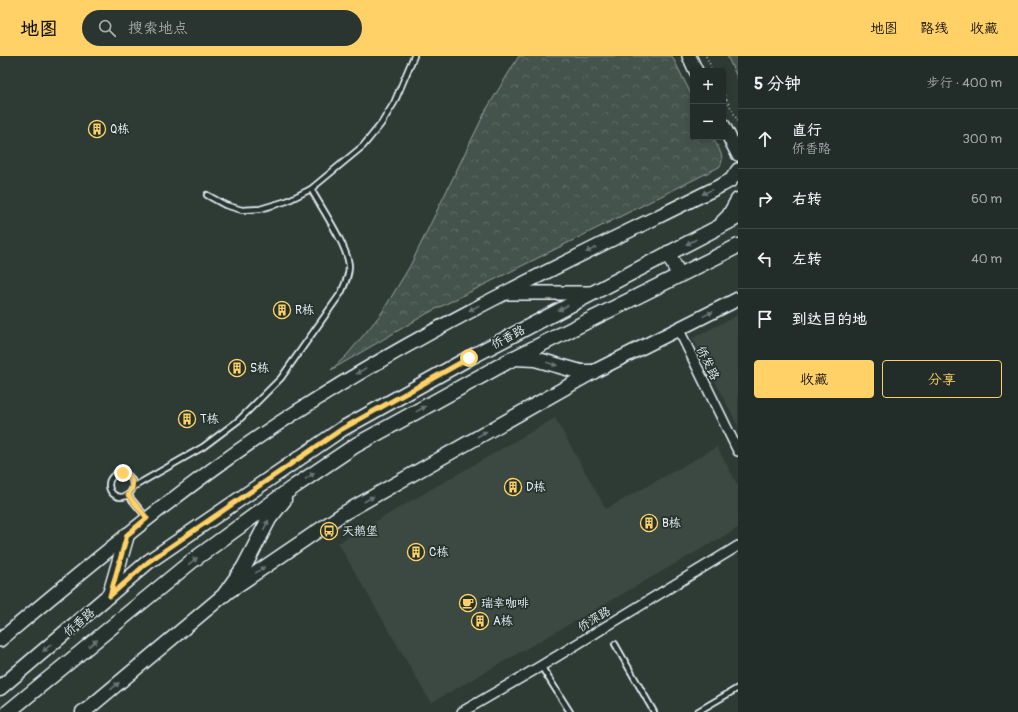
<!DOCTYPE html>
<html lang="zh">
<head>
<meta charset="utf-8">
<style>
	body { margin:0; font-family:Pangolin,"LXGW WenKai TC",sans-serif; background:#2a3430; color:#f1f3f6 }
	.controls { position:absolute; right:12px; top:12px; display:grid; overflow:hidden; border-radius:4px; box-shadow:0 2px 6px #0003 }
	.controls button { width:36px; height:36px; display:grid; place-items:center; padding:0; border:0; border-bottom:1px solid #3f4845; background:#222c28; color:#f1f3f6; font:20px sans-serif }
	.stop { position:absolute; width:12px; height:12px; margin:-9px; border:3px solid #ffd166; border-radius:50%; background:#fff }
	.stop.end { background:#ffd166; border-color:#fff; box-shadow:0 1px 4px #0008 }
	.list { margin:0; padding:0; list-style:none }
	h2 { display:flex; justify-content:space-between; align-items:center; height:52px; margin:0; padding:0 16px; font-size:17px }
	h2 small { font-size:13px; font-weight:400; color:#a2a7a8 }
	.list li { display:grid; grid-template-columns:26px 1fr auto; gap:12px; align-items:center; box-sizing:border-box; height:60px; padding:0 16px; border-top:1px solid #3f4845 }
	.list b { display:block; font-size:15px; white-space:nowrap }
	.list p { margin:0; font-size:13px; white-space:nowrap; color:#a2a7a8 }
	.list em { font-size:13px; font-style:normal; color:#a2a7a8 }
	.actions { display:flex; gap:8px; padding:12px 16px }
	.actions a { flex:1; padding:9px 0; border:1px solid #ffd166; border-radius:4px; text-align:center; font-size:14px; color:#ffd166 }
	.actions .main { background:#ffd166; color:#111 }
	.icon { flex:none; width:22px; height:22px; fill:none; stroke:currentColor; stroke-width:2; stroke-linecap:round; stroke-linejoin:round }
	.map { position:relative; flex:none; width:738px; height:656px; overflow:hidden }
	header { display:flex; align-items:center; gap:24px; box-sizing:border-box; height:56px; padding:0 20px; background:#ffd166; color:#111 }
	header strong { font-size:19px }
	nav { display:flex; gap:22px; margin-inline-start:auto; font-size:14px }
	.search { width:280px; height:36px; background:#2a3430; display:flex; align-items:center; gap:10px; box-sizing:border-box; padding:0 14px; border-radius:22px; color:#a2a7a8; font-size:15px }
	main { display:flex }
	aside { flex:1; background:#222c28 }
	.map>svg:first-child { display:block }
	.built { fill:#3b4843 }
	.grass { fill:url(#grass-tufts); stroke:#96a2a3 }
	.forest { fill:url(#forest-crowns); stroke:#96a2a3 }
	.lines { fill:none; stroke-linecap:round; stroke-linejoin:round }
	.lane-casing { stroke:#e8f1f8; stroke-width:8 }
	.street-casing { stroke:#e8f1f8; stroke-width:12 }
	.secondary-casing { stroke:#e8f1f8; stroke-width:16 }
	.primary-casing { stroke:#e8f1f8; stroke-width:17 }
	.path { stroke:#e8f1f8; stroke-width:1.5; stroke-dasharray:1 3; stroke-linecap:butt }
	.lane { stroke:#26332d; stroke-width:4.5 }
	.street { stroke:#26332d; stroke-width:9 }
	.secondary { stroke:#26332d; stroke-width:13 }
	.primary { stroke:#26332d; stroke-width:14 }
	.oneway { fill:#6a7674 }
	.route { stroke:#ffd166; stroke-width:5 }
	.labels { text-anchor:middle; stroke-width:3.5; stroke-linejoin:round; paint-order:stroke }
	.poi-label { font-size:12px; fill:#e8f1f8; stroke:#26332d; text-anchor:start }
	.street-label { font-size:12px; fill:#e8f1f8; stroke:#26332d }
</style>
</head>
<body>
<header>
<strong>地图</strong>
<div class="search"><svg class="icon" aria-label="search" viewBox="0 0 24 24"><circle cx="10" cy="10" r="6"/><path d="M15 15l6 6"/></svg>搜索地点</div>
<nav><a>地图</a><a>路线</a><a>收藏</a></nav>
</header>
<main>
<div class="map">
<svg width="738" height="656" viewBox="0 0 738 656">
	<defs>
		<pattern id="grass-tufts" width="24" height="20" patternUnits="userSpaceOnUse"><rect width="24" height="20" fill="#45524e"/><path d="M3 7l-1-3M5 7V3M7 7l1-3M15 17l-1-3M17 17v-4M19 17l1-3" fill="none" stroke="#606b68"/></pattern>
		<pattern id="forest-crowns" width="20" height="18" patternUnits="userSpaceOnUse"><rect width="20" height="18" fill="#45524e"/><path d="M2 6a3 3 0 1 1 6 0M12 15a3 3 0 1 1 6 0" fill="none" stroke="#606b68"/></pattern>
	</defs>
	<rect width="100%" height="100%" fill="#2e3b35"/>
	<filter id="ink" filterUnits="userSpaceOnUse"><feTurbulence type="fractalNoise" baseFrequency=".025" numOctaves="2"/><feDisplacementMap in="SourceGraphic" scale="8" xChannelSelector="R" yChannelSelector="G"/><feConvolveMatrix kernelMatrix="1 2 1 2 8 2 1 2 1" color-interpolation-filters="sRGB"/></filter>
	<g filter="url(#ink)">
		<!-- built -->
		<g class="built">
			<polygon points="738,259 738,370 693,282"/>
			<polygon points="555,362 606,453 717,391 738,430 738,472 431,647 338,487"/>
		</g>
		<!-- grass -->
		<polygon class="grass" points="727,0 738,0 738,23"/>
		<!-- forest -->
		<path class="forest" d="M519,0H672L693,42V81H713C717,91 727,102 719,111L428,257L331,314L347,299L381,258L410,210L486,54Z"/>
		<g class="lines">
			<!-- lane casing -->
			<g class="lane-casing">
				<g id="lane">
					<polyline points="207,139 225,149 242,154 260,153 287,145 311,133 363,90 381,68 394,47 414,0"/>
					<circle cx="121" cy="429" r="12"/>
					<path d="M133,431L203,391L239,364L281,322L341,237C345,228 349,220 349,210C348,191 321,151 311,133"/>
					<polyline points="128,439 147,462"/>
					<polyline points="615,588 654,656"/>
					<polyline points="541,610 570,656"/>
					<polyline points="697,656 738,632"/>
				</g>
			</g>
			<!-- street casing -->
			<g class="street-casing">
				<g id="street">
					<polyline points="678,272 738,395"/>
					<polyline points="462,656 541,610 738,490"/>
				</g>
			</g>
			<!-- secondary casing -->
			<g class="secondary-casing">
				<g id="secondary">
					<polyline points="689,0 696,15"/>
					<polyline points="723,69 738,98"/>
					<polyline points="507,237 593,237"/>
					<path d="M0,584C98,502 196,419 304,351C437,266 581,199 722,129L731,124L738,114"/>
					<polyline points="84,656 225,538 344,457 593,316 738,243"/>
				</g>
			</g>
			<!-- primary casing -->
			<g class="primary-casing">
				<g id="primary">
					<polyline points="723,166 729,160 738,144"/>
					<polyline points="668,197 679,219"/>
					<polyline points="514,302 535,303 581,316 593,316"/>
					<polyline points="110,538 127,479"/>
					<polyline points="225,538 244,511 269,463 284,444"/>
					<polyline points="0,632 148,506 342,373 469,302 738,161"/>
					<polyline points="8,656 192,505 295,430 356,389 514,302 738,190"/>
					<polyline points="83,656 85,655"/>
				</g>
			</g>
			<!-- path -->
			<g class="path">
				<polyline points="706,0 713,15"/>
				<polyline points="723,36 738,66"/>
			</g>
			<!-- lane -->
			<use href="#lane" class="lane"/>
			<!-- street -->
			<use href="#street" class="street"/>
			<!-- secondary -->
			<use href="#secondary" class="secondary"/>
			<!-- primary -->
			<use href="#primary" class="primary"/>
		</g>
		<!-- one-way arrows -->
		<defs><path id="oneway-solid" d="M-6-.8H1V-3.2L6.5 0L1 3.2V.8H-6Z"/></defs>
		<g class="oneway">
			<use href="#oneway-solid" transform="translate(707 136) rotate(154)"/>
			<use href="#oneway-solid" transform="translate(691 186) rotate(153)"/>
			<use href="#oneway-solid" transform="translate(591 194) rotate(154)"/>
			<use href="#oneway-solid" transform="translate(474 252) rotate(153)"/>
			<use href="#oneway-solid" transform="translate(563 252) rotate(152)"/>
			<use href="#oneway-solid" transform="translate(708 258) rotate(-26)"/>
			<use href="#oneway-solid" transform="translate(552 308) rotate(17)"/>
			<use href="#oneway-solid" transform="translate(361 315) rotate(148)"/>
			<use href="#oneway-solid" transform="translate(421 353) rotate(-29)"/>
			<use href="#oneway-solid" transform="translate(482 378) rotate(-30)"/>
			<use href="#oneway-solid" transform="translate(310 420) rotate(-34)"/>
			<use href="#oneway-solid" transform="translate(369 443) rotate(-30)"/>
			<use href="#oneway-solid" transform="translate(266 469) rotate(-63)"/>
			<use href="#oneway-solid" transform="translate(193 505) rotate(-38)"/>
			<use href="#oneway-solid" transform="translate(260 514) rotate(-34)"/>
			<use href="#oneway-solid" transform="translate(93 587) rotate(-39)"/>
			<use href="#oneway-solid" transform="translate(47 592) rotate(140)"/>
			<use href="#oneway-solid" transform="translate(115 630) rotate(-40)"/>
		</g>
	</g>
	<g class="lines" filter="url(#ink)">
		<!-- route -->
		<path class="route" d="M123,417C134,420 135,431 128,439L147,462L127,479L110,540L148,506L342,373L469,302"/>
	</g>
	<!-- icons -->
	<defs>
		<g id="building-ring" transform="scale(0.9)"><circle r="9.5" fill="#26332d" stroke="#ffd166" stroke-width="1.5"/><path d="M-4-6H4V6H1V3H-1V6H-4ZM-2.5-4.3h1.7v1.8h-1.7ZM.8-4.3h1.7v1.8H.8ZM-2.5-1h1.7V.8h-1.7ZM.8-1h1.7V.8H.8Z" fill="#ffd166"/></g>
		<g id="bus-ring" transform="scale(0.9)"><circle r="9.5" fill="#26332d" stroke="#ffd166" stroke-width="1.5"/><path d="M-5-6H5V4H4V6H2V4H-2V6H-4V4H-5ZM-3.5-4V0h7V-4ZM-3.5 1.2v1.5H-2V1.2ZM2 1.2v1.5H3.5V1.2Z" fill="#ffd166"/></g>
		<g id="cafe-ring" transform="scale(0.9)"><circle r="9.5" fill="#26332d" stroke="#ffd166" stroke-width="1.5"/><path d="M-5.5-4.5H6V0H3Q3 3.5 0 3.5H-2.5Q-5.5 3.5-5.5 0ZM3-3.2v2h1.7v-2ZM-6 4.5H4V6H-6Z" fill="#ffd166"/></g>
	</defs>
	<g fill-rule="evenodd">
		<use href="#building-ring" x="97" y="73"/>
		<use href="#building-ring" x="282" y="254"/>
		<use href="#building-ring" x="237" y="312"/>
		<use href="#building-ring" x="187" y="363"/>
		<use href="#building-ring" x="513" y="431"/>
		<use href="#building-ring" x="649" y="467"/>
		<use href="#bus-ring" x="329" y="475"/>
		<use href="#building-ring" x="416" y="496"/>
		<use href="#cafe-ring" x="468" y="547"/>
		<use href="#building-ring" x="480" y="565"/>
	</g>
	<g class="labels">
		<!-- poi labels -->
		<g class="poi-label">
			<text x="110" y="77">Q栋</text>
			<text x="295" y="258">R栋</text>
			<text x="250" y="316">S栋</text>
			<text x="200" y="367">T栋</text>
			<text x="526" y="435">D栋</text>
			<text x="662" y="471">B栋</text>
			<text x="342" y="479">天鹅堡</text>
			<text x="429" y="500">C栋</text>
			<text x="481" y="551">瑞幸咖啡</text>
			<text x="493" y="569">A栋</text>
		</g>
		<!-- street labels -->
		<g class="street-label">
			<text transform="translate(508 281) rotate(-28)" y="4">侨香路</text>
			<text transform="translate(708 307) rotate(64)" y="4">侨发路</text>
			<text transform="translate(594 563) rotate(-31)" y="4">侨深路</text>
			<text transform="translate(79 566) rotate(-40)" y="4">侨香路</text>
		</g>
	</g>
</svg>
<div class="controls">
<button>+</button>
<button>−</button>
</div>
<div class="stop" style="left:469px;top:302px"></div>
<div class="stop end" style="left:123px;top:417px"></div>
</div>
<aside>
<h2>5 分钟<small>步行 · 400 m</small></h2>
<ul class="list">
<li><svg class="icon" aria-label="ahead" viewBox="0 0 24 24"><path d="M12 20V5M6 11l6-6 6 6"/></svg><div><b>直行</b><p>侨香路</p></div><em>300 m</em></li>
<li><svg class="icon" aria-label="right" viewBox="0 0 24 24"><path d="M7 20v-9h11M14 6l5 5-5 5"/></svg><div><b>右转</b></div><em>60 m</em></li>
<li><svg class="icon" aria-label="left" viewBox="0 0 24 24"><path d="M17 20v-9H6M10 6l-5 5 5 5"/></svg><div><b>左转</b></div><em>40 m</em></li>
<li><svg class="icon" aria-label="arrive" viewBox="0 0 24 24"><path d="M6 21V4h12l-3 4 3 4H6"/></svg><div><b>到达目的地</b></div></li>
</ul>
<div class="actions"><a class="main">收藏</a><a>分享</a></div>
</aside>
</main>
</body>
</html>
